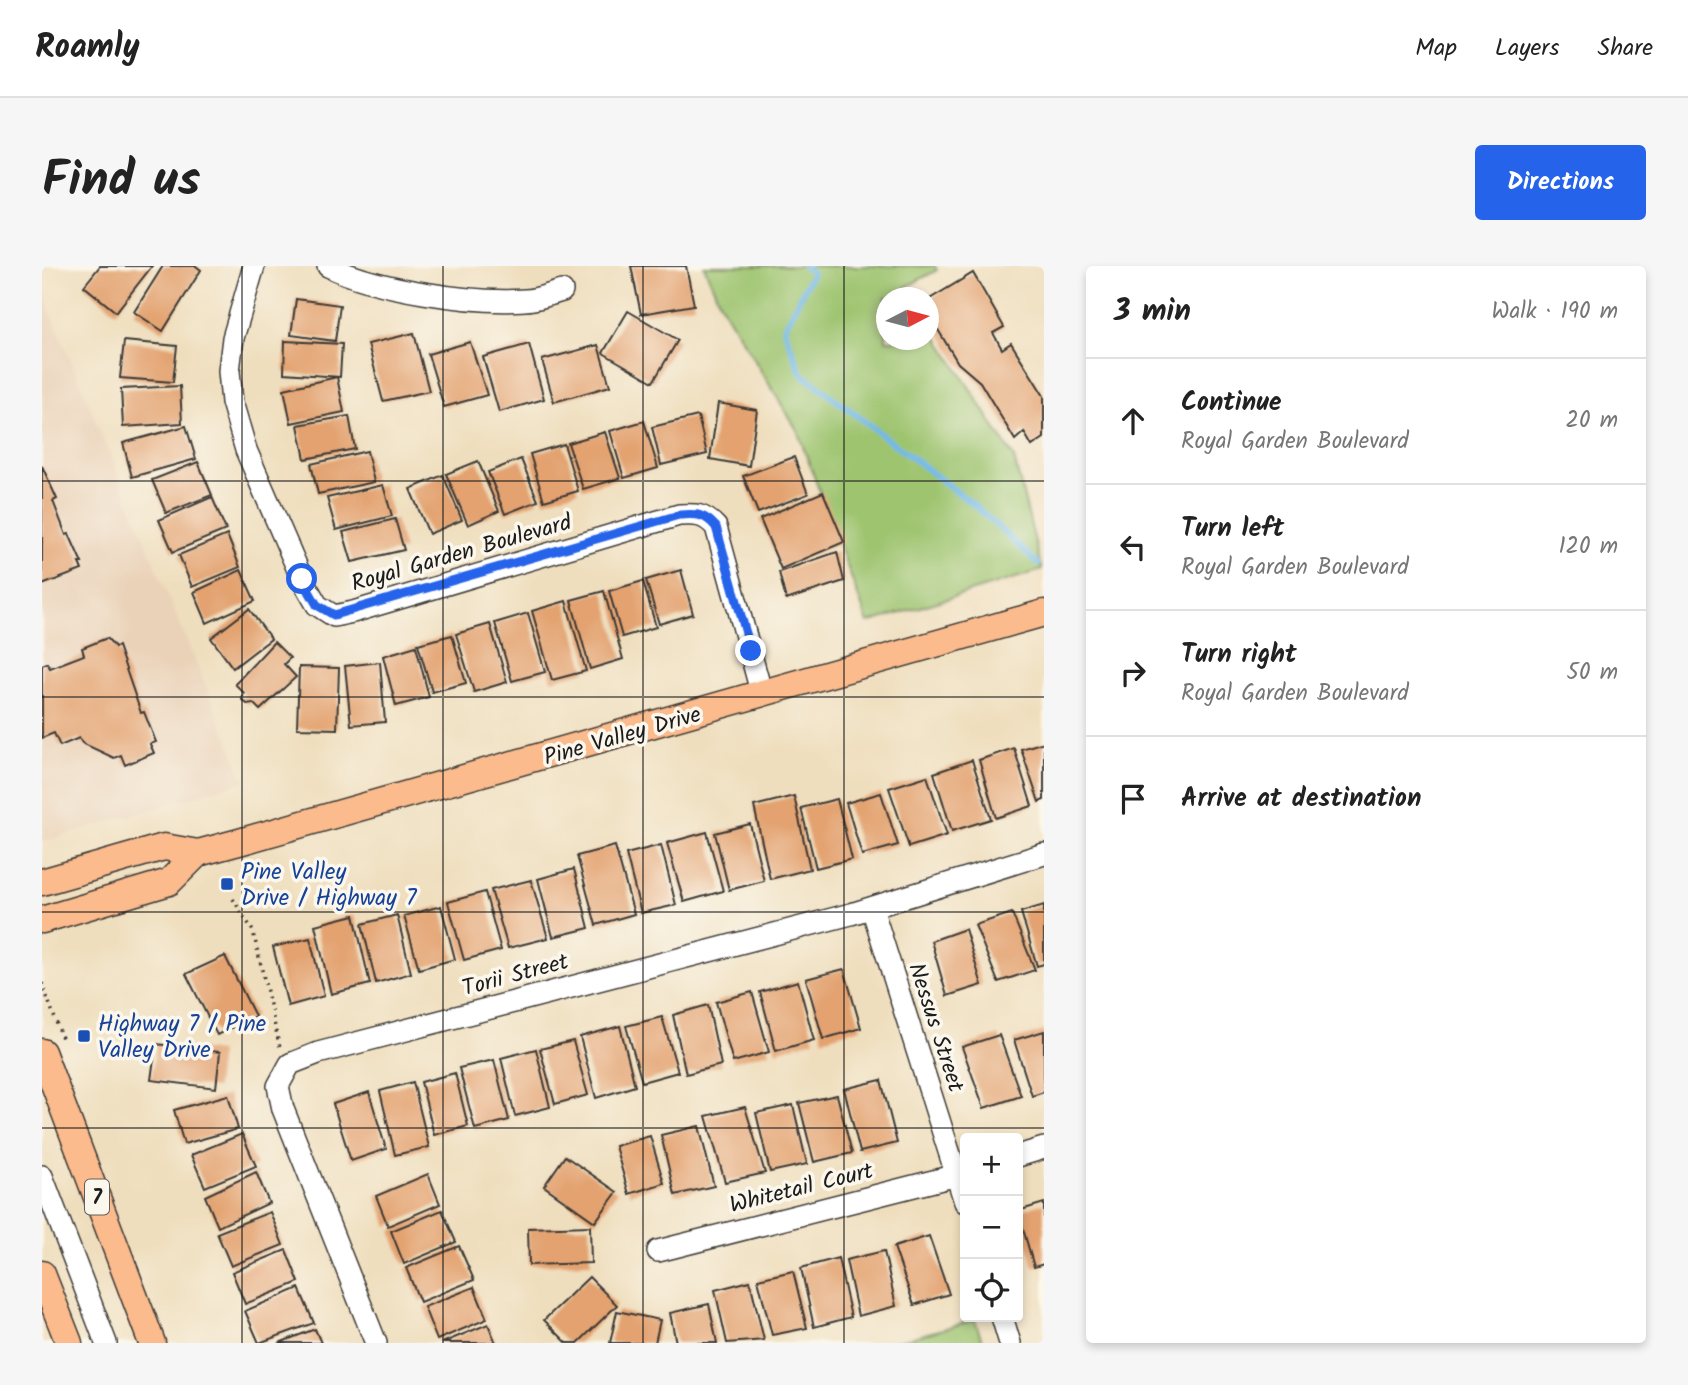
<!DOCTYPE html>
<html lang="en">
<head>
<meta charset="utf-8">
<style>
	body { margin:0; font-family:Kalam,sans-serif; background:#f6f6f6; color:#222 }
	.controls { position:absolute; right:21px; bottom:21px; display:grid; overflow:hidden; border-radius:7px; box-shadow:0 4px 10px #0003 }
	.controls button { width:63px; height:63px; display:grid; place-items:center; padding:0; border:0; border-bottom:2px solid #e0e0e0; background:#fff; color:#222; font:35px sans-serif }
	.compass { position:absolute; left:834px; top:21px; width:63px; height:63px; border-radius:50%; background:#fff; box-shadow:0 4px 10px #0003; rotate:84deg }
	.stop { position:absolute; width:21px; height:21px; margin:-16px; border:5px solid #2563eb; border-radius:50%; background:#fff }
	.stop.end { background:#2563eb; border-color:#fff; box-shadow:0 2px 7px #0008 }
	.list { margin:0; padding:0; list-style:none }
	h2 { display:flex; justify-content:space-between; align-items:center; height:91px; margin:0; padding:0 28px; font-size:30px }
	h2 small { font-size:23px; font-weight:400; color:#767676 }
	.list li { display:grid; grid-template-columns:46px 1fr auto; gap:21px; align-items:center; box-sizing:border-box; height:126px; padding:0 28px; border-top:2px solid #e0e0e0 }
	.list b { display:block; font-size:26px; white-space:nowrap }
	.list p { margin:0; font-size:23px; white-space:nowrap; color:#767676 }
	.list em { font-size:23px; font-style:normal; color:#767676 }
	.icon { flex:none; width:38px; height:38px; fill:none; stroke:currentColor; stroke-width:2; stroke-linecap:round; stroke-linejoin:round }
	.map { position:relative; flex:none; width:1002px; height:1077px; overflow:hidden; border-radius:7px }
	header { display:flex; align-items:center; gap:42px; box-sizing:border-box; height:98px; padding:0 35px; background:#fff; border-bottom:2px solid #e0e0e0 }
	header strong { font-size:33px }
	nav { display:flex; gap:38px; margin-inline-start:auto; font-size:24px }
	.intro { display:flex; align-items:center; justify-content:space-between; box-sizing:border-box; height:168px; padding:0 42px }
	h1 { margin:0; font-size:49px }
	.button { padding:18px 32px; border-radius:7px; background:#2563eb; color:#fff; font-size:24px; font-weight:700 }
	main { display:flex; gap:42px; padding:0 42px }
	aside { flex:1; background:#fff; border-radius:7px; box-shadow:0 4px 10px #0003 }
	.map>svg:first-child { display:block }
	.built { fill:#ead2b8 }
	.green { fill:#9ec46f; stroke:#5d7046; stroke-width:2 }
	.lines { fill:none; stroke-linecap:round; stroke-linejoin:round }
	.stream { stroke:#72b9e9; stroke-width:6 }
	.building { fill:#e3a26f }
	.minor-casing { stroke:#3c3934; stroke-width:24 }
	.major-casing { stroke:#3c3934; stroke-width:29 }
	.path { stroke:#3c3934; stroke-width:3.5; stroke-dasharray:2 5; stroke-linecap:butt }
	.minor { stroke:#fff; stroke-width:21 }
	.major { stroke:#fbbb8d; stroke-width:26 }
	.route { stroke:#2563eb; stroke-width:9 }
	.grid { fill:none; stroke:#1c1c1c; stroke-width:2; stroke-opacity:0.55 }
	.transit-dot { fill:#1a4fb4; stroke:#fbf7ec; stroke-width:2.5 }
	.labels { text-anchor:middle; stroke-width:7; stroke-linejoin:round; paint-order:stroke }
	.shield { fill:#fbf7ec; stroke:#5f5e5a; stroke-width:2 }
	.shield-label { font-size:21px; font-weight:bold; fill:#1c1c1c }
	.street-label { font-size:23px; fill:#1c1c1c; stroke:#fbf7ec }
	.transit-label { font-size:23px; fill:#164399; stroke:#fbf7ec; text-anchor:start }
</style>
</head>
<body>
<header>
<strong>Roamly</strong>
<nav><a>Map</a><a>Layers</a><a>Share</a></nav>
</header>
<div class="intro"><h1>Find us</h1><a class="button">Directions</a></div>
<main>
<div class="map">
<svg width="1002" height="1077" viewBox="0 0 1002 1077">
	<rect width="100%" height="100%" fill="#fbf7ec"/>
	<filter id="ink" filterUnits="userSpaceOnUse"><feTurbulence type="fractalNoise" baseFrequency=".0143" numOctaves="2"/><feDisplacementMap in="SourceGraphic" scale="14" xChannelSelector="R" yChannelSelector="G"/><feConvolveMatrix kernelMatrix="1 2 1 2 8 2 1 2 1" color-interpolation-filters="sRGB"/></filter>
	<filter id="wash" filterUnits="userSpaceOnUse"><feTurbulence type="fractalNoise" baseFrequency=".00686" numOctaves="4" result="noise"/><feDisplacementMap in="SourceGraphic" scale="28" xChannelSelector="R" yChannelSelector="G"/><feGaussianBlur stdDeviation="1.57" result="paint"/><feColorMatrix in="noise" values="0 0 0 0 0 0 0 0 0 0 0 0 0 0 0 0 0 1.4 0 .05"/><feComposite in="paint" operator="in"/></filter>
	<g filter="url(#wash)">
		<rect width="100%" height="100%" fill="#efdebd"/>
		<!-- built -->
		<polygon class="built" points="0,25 203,515 0,576"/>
		<!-- green -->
		<g class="green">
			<polygon points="662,0 893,0 895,4 864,21 870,31 844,32 844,74 886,74 887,58 972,192 1000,304 826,357 755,164 679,39"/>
			<polygon points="933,1054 941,1077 850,1077"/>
		</g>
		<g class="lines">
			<!-- stream -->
			<polyline class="stream" points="762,0 770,7 742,63 759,107 932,239 996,298"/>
		</g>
		<g id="blocks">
			<!-- building -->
			<g class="building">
				<polygon points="58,0 110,0 74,46 42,20"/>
				<polygon points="121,0 154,0 159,4 121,65 92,46"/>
				<polygon points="589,0 644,0 652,39 599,48"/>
				<polygon points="931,7 962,61 951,67 960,83 969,77 1002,130 1002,172 990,180 982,166 973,174 938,116 916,97 886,47 886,34"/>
				<polygon points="254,33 298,39 293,75 249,69"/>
				<polygon points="586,45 636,74 611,116 561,87"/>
				<polygon points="372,67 387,125 341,135 326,78"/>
				<polygon points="82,75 135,80 131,116 78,112"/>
				<polygon points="243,75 300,78 298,111 242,107"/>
				<polygon points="428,76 445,129 402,141 386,88"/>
				<polygon points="487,78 502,133 457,146 441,91"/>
				<polygon points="556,79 568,120 512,136 500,94"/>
				<polygon points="295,111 302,146 249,157 242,123"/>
				<polygon points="138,120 140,157 81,161 79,123"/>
				<polygon points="676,137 715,144 707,200 668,193"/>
				<polygon points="307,150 313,183 263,193 256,159"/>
				<polygon points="656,150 665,188 619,199 610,161"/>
				<polygon points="602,155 616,202 582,212 568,165"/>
				<polygon points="144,160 154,193 90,211 81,177"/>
				<polygon points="563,166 578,212 541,223 526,177"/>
				<polygon points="522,178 536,225 502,235 488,188"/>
				<polygon points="325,185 332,216 276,228 269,198"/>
				<polygon points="752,191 766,228 716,247 701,210"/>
				<polygon points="479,193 496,235 463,248 446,206"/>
				<polygon points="436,195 457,245 426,259 404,208"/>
				<polygon points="156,196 170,229 124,247 110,214"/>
				<polygon points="0,200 15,233 11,235 24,269 27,268 40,297 37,297 40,304 0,319"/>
				<polygon points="401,209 420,254 387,268 368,223"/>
				<polygon points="341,219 350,250 294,264 285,232"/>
				<polygon points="781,226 802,276 739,303 718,253"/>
				<polygon points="170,231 184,264 131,286 117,254"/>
				<polygon points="353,253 362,284 310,296 301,266"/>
				<polygon points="185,269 198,301 150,321 137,289"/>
				<polygon points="795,286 802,315 744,334 737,306"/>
				<polygon points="199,304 213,335 165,357 152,326"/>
				<polygon points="639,304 651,348 617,358 604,314"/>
				<polygon points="601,315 614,361 580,371 567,325"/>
				<polygon points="562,325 581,393 548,403 529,334"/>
				<polygon points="524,335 544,405 510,414 490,345"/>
				<polygon points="207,343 229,373 191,402 169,372"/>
				<polygon points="486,347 503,406 470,415 453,357"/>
				<polygon points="448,358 465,416 432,426 414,368"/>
				<polygon points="410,369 424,417 390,426 376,378"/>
				<polygon points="65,372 73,381 76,380 99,447 102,446 114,476 108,478 112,487 83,499 79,489 72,492 40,477 37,472 18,480 12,467 0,472 0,399 5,397 8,402 42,389 40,382"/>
				<polygon points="232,376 248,392 242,398 254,411 218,444 211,437 205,438 200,434 202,427 193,418"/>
				<polygon points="374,380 387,431 354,440 341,390"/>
				<polygon points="338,396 343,456 309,459 303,400"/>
				<polygon points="257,401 297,402 295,463 255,462"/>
				<polygon points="1002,476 1002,534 997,536 979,483"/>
				<polygon points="972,482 990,540 954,552 937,494"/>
				<polygon points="930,494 949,553 910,565 892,507"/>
				<polygon points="885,510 905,569 867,581 847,522"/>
				<polygon points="839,527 856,579 820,589 804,537"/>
				<polygon points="752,530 768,603 728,613 712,540"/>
				<polygon points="795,533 810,593 774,602 759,542"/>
				<polygon points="708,558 722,615 687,624 673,567"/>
				<polygon points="665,566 681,625 642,636 625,577"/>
				<polygon points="619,579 634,639 599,647 584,588"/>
				<polygon points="573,580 592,648 554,659 535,590"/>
				<polygon points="532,603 547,662 511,671 496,613"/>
				<polygon points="489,614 506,672 466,682 449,624"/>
				<polygon points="443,626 459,684 422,694 406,636"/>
				<polygon points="1002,639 1002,698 995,700 979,646"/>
				<polygon points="399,640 413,693 377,703 362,650"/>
				<polygon points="970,647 993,704 956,716 933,659"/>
				<polygon points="312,649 328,718 289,728 273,659"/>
				<polygon points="355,649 369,707 334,717 320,658"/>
				<polygon points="923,663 940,719 905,730 889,675"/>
				<polygon points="268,672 282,730 246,740 231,681"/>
				<polygon points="183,690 213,750 175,769 144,708"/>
				<polygon points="802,703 819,762 781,773 764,713"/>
				<polygon points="756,715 772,774 734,785 718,726"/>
				<polygon points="710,726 727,786 691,796 674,736"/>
				<polygon points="666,739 679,799 644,808 631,749"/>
				<polygon points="620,751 636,806 600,816 584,760"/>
				<polygon points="578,760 593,820 554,832 538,771"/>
				<polygon points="1002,765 1002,826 990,830 972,774"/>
				<polygon points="957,769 979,830 942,842 920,781"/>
				<polygon points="531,775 546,829 513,838 498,783"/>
				<polygon points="114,778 178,786 174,822 109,814"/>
				<polygon points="494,783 508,841 473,850 459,792"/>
				<polygon points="452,794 467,854 433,863 417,802"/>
				<polygon points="413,807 426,860 392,869 379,816"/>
				<polygon points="839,814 855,877 818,886 802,823"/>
				<polygon points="371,816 387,881 353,889 338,825"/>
				<polygon points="327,826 344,883 309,895 291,838"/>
				<polygon points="186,829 196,863 142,878 132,844"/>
				<polygon points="795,829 810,887 772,896 757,837"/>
				<polygon points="751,839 765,898 728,906 714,847"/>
				<polygon points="703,841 723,907 683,916 664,850"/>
				<polygon points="657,860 672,920 633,929 619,869"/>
				<polygon points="200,868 214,900 163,921 149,889"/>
				<polygon points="608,870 622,917 587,928 573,880"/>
				<polygon points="523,890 575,926 553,956 502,920"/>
				<polygon points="214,906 227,937 176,961 163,930"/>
				<polygon points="386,908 398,938 346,960 334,930"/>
				<polygon points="1002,937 1002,998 992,1001 976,945"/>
				<polygon points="400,944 414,976 362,998 349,965"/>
				<polygon points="228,946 241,979 189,1000 175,967"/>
				<polygon points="548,960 549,997 487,999 486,962"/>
				<polygon points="887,970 907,1028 872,1039 852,981"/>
				<polygon points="417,980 432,1014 378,1036 364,1002"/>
				<polygon points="244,984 257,1016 203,1038 190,1006"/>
				<polygon points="842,985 854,1040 816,1050 804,994"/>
				<polygon points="796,992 809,1051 772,1061 759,1002"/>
				<polygon points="751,1005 765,1062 730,1069 716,1013"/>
				<polygon points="547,1011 575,1039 536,1077 525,1077 502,1054"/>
				<polygon points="708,1015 722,1074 685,1077 673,1024"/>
				<polygon points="432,1021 445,1053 395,1074 382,1041"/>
				<polygon points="257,1022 272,1057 217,1077 203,1045"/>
				<polygon points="667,1038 675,1077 634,1077 628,1047"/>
				<polygon points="575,1045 618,1054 613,1077 568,1077"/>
				<polygon points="446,1058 454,1077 400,1077"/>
				<polygon points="273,1063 279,1077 237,1077"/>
			</g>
		</g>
	</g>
	<g filter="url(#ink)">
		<use href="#blocks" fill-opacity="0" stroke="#3c3934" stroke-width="2"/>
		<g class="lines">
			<!-- minor casing -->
			<g class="minor-casing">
				<g id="minor">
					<path d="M212,0L191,72L187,105L190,136L204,184L260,313L275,339L292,350L311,346L637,249C654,248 662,248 674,261L720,429"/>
					<path d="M286,0C333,23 430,38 483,34C495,34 508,28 520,25"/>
					<polyline points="830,642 923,936"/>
					<polyline points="976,890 1002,882"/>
					<polyline points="0,910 64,1077"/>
					<polyline points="616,985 923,907"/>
					<polyline points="960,1051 968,1077"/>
					<polyline points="334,1077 241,843 236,820 248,798 276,787 809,648 1002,588"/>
				</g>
			</g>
			<!-- major casing -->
			<g class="major-casing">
				<g id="major">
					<polyline points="0,616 122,581 156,587 197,576 1002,347"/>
					<polyline points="0,654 127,616 156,587"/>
					<polyline points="0,786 110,1077"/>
					<polyline points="0,1008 27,1077"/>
				</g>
			</g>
			<!-- path -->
			<g class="path">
				<polyline points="191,633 211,665 238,782"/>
				<polyline points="0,717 20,772"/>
			</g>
			<!-- minor -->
			<use href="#minor" class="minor"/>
			<!-- major -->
			<use href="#major" class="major"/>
		</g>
	</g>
	<g class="lines" filter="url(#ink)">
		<!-- route -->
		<path class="route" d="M260,313L275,339L292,349L637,249C654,248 662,247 674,261L709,385"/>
	</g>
	<!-- grid -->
	<path class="grid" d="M200,0V1077M401,0V1077M601,0V1077M802,0V1077M0,215H1002M0,431H1002M0,646H1002M0,862H1002"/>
	<!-- markers -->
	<g class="transit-dot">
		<rect x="178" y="611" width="14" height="14" rx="3.5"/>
		<rect x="35" y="763" width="14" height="14" rx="3.5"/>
	</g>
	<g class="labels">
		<!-- shield labels -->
		<rect class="shield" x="43" y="913.5" width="24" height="35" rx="5"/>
		<g class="shield-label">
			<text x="55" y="938">7</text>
		</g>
		<!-- street labels -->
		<g class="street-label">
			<text transform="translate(419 286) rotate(-16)" y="8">Royal Garden Boulevard</text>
			<text transform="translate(580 469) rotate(-16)" y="8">Pine Valley Drive</text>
			<text transform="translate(473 708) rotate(-15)" y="8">Torii Street</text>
			<text transform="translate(895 761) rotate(72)" y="8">Nessus Street</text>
			<text transform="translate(759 921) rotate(-14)" y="8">Whitetail Court</text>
		</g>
		<!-- transit labels -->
		<g class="transit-label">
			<text x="199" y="613">Pine Valley<tspan x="199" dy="26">Drive / Highway 7</tspan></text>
			<text x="56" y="765">Highway 7 / Pine<tspan x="56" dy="26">Valley Drive</tspan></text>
		</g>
	</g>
</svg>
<div class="controls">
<button>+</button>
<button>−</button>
<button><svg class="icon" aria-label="locate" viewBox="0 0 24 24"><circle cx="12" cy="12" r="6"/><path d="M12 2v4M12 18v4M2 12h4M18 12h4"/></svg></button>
</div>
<svg class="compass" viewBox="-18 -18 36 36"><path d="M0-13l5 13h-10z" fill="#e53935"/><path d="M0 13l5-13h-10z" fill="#767676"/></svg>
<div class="stop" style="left:260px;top:313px"></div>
<div class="stop end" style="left:709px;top:385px"></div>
</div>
<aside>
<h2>3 min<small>Walk · 190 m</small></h2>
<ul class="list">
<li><svg class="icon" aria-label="ahead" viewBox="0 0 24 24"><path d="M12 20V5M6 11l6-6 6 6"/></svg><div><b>Continue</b><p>Royal Garden Boulevard</p></div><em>20 m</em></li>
<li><svg class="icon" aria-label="left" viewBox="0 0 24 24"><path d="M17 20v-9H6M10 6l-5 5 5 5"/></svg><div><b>Turn left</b><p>Royal Garden Boulevard</p></div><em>120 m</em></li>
<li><svg class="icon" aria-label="right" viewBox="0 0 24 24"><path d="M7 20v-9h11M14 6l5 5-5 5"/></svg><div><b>Turn right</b><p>Royal Garden Boulevard</p></div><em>50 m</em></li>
<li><svg class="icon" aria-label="arrive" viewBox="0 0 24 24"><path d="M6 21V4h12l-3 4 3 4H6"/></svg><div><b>Arrive at destination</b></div></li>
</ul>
</aside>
</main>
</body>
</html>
